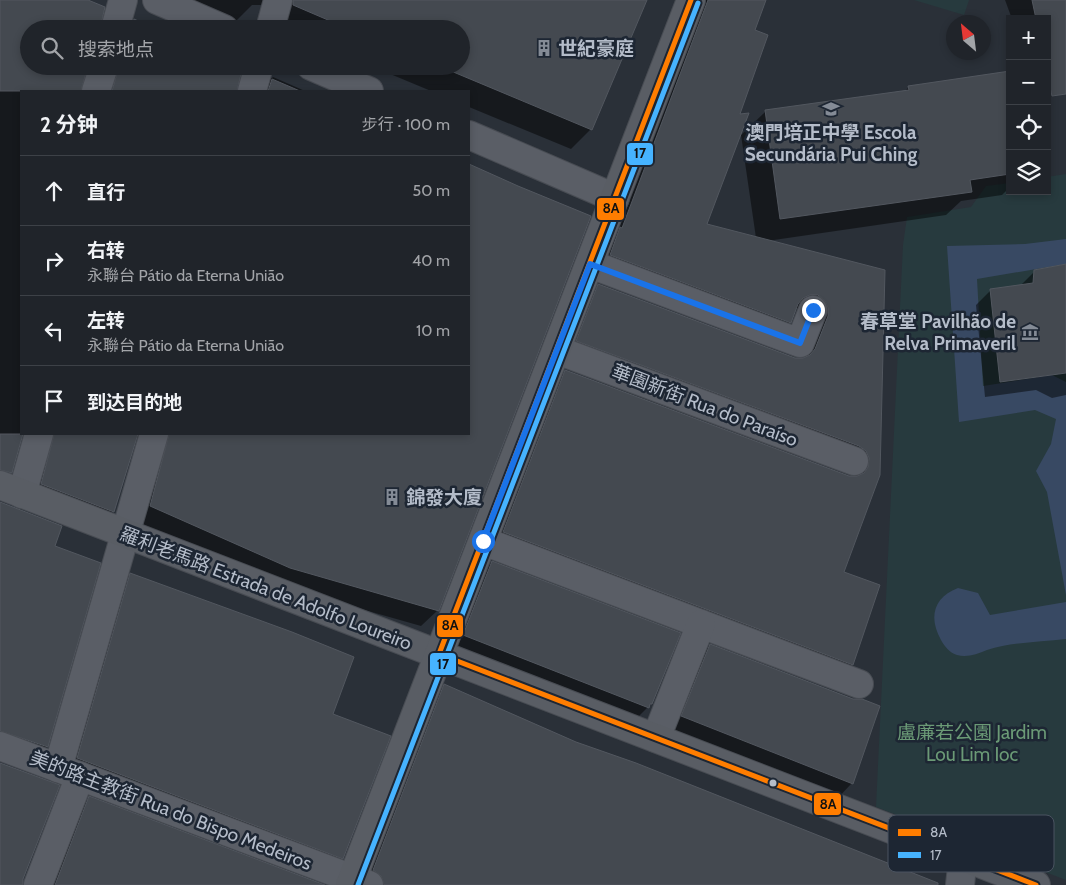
<!DOCTYPE html>
<html lang="zh">
<head>
<meta charset="utf-8">
<style>
	body { margin:0; font-family:Cabin,"Noto Sans SC",sans-serif; background:#282c32; color:#f1f3f6 }
	.controls { position:absolute; right:15px; top:15px; display:grid; overflow:hidden; border-radius:0px; box-shadow:0 2px 8px #0003 }
	.controls button { width:45px; height:45px; display:grid; place-items:center; padding:0; border:0; border-bottom:1px solid #3d4147; background:#20242a; color:#f1f3f6; font:25px sans-serif }
	.compass { position:absolute; left:946px; top:15px; width:45px; height:45px; border-radius:50%; background:#20242a; box-shadow:0 2px 8px #0003; rotate:332deg }
	.stop { position:absolute; width:15px; height:15px; margin:-11px; border:4px solid #1a73e8; border-radius:50%; background:#fff }
	.stop.end { background:#1a73e8; border-color:#fff; box-shadow:0 1px 5px #0008 }
	.list { margin:0; padding:0; list-style:none }
	h2 { display:flex; justify-content:space-between; align-items:center; height:65px; margin:0; padding:0 20px; font-size:21px }
	h2 small { font-size:16px; font-weight:400; color:#a2a4a8 }
	.list li { display:grid; grid-template-columns:32px 1fr auto; gap:15px; align-items:center; box-sizing:border-box; height:70px; padding:0 20px; border-top:1px solid #3d4147 }
	.list b { display:block; font-size:19px; white-space:nowrap }
	.list p { margin:0; font-size:16px; white-space:nowrap; color:#a2a4a8 }
	.list em { font-size:16px; font-style:normal; color:#a2a4a8 }
	.icon { flex:none; width:28px; height:28px; fill:none; stroke:currentColor; stroke-width:2; stroke-linecap:round; stroke-linejoin:round }
	.map { position:relative; flex:none; width:1066px; height:885px; overflow:hidden }
	.search { position:absolute; background:#20242a; box-shadow:0 2px 8px #0003; left:20px; top:20px; width:450px; height:55px; display:flex; align-items:center; gap:12px; box-sizing:border-box; padding:0 18px; border-radius:28px; color:#a2a4a8; font-size:19px }
	.panel { position:absolute; background:#20242a; box-shadow:0 2px 8px #0003; left:20px; top:90px; width:450px; height:345px; border-radius:0px }
	.map>svg:first-child { display:block }
	.green { fill:#273a3e }
	.water { fill:#384963 }
	.shadow { fill:#0007 }
	.building { fill:#444950; stroke:#52575f }
	.lines { fill:none; stroke-linecap:round; stroke-linejoin:round }
	.street-casing { stroke:#484c53; stroke-width:30 }
	.secondary-casing { stroke:#484c53; stroke-width:30 }
	.street { stroke:#5a5e66; stroke-width:28 }
	.secondary { stroke:#595d64; stroke-width:28 }
	.bus-1-casing { stroke:#1d2633; stroke-width:9 }
	.bus-2-casing { stroke:#1d2633; stroke-width:9 }
	.bus-1 { stroke:#ff7d00; stroke-width:5 }
	.bus-2 { stroke:#46b3ff; stroke-width:5 }
	.route { stroke:#1a73e8; stroke-width:6 }
	.bus-dot { fill:#b4bcc9; stroke:#1d2633; stroke-width:2 }
	.labels { text-anchor:middle; stroke-width:5; stroke-linejoin:round; paint-order:stroke }
	.poi-label { font-size:19px; font-weight:bold; fill:#b4bcc9; stroke:#1d2633; text-anchor:start }
	.street-label { font-size:19px; fill:#b4bcc9; stroke:#1d2633 }
	.park-label { font-size:19px; fill:#6b9a76; stroke:#1d2633 }
	.key { fill:#1d2633; stroke:#4a5360; stroke-width:1 }
	.key-label { font-size:14px; fill:#b4bcc9 }
	.line-badge { stroke:#1d2633; stroke-width:2 }
	.pale-badge-label { font-size:14px; text-anchor:middle; font-weight:bold; fill:#111 }
</style>
</head>
<body>
<div class="map">
<svg width="1066" height="885" viewBox="0 0 1066 885">
	<rect width="100%" height="100%" fill="#2a3038"/>
	<!-- green -->
	<g class="green">
		<polygon points="914,0 969,0 964,15"/>
		<polygon points="1066,174 1066,880 876,807 903,245 907,217 971,207 986,186 1010,183 1010,191 1047,191 1047,177"/>
	</g>
	<!-- water -->
	<g class="water">
		<polygon points="1066,239 1066,264 977,279 983,386 1052,375 1066,382 1066,595 1047,492 1036,471 1051,444 1056,419 1035,410 959,422 947,246 1025,244"/>
		<path d="M958,588L978,593L990,615L1066,602V639C1040,642 1012,642 987,650C977,654 967,658 957,655C950,653 944,646 941,640C928,617 934,597 958,588Z"/>
	</g>
	<!-- shadow -->
	<g class="shadow">
		<polygon points="0,0 85,0 29,29 29,66 241,66 236,91 102,91 92,67 86,67 80,91 21,91 21,434 469,434 469,165 518,187 438,610 421,626 273,584 134,522 142,435 136,435 113,512 96,528 25,501 27,435 21,435 11,472 0,483"/>
		<polygon points="180,0 645,0 591,129 571,149 469,107 469,91 431,91 371,66 461,66 461,29 280,29 269,10 262,5 252,5 233,24"/>
		<polygon points="700,0 765,0 754,31 738,116 705,225 756,238 741,135 765,112 904,92 909,87 1010,72 1010,187 1002,195 961,201 946,215 767,241 884,271 879,475 842,572 852,664 838,678 490,546 551,385 566,371 848,477 855,477 856,473 563,355 585,299 599,285 795,359 803,360 814,331 804,309 796,308 790,322 776,336 596,269"/>
		<polygon points="1005,0 1066,0 1066,90 1047,93 1047,19 1012,19"/>
		<polygon points="273,77 305,91 259,91"/>
		<polygon points="1066,265 1066,395 1052,398 1036,390 985,397 976,305 991,290 1020,286 1035,271"/>
		<polygon points="0,503 53,547 99,564 47,747 30,763 0,752"/>
		<polygon points="492,562 651,704 632,723 449,650 477,578"/>
		<polygon points="130,575 331,715 342,858 328,872 63,773 116,589"/>
		<polygon points="710,645 852,783 837,799 667,732 695,661"/>
		<polygon points="445,685 575,743 635,764 939,885 358,885 428,701"/>
		<polygon points="89,798 321,885 45,885 73,814"/>
	</g>
	<!-- building -->
	<g class="building">
		<polygon points="0,0 88,0 105,7 100,29 29,29 29,66 88,66 81,91 0,91"/>
		<polygon points="293,0 647,0 592,130 439,66 461,66 461,29 349,29 293,5"/>
		<polygon points="708,0 766,0 755,30 768,35 740,114 749,113 707,224 885,270 880,475 844,572 880,585 853,665 503,532 565,370 849,476 857,476 864,473 868,467 869,458 866,451 859,446 576,341 598,284 795,358 803,358 810,355 815,349 828,316 828,308 825,301 818,295 810,295 803,298 798,304 791,323 610,255 620,227 622,228"/>
		<polygon points="1032,0 1066,0 1066,94 1052,96 1047,74 1047,19 1036,19"/>
		<polygon points="134,19 156,29 131,29"/>
		<polygon points="119,66 243,66 237,91 112,91"/>
		<polygon points="1010,71 1010,174 970,180 972,192 780,219 765,110 909,90 908,86"/>
		<polygon points="272,79 300,91 268,91"/>
		<polygon points="469,164 518,186 591,216 439,611 290,568 150,506 169,434 469,434"/>
		<polygon points="1066,264 1066,373 1000,382 990,289 1033,283 1034,270"/>
		<polygon points="0,434 23,434 12,473 0,470"/>
		<polygon points="54,434 138,434 114,512 41,484"/>
		<polygon points="0,502 62,526 55,546 101,563 48,747 0,731"/>
		<polygon points="492,561 681,633 652,704 650,704 649,708 463,635"/>
		<polygon points="130,573 292,632 354,657 333,714 391,736 343,859 77,758"/>
		<polygon points="710,644 853,699 862,699 880,706 853,784 681,716"/>
		<polygon points="444,684 576,742 636,763 938,883 938,885 384,885 381,876 373,870"/>
		<polygon points="0,763 60,785 23,879 23,885 0,885"/>
		<polygon points="89,796 325,885 55,885"/>
	</g>
	<g class="lines">
		<!-- street casing -->
		<g class="street-casing">
			<g id="street">
				<polyline points="157,0 224,29"/>
				<polyline points="115,29 123,0"/>
				<polyline points="270,29 278,0"/>
				<polyline points="311,66 369,91"/>
				<polyline points="96,91 104,66"/>
				<polyline points="252,91 259,66"/>
				<polyline points="469,135 615,198"/>
				<polyline points="590,264 800,343 813,310"/>
				<polyline points="557,350 854,461"/>
				<polyline points="22,494 39,434"/>
				<polyline points="483,541 859,684"/>
				<polyline points="656,738 701,624"/>
				<polyline points="0,746 369,885"/>
				<polyline points="58,768 154,434"/>
				<polyline points="38,885 80,776"/>
				<polyline points="960,885 963,857"/>
			</g>
		</g>
		<!-- secondary casing -->
		<g class="secondary-casing">
			<g id="secondary">
				<polyline points="0,485 1036,885"/>
				<polyline points="350,885 691,0"/>
			</g>
		</g>
		<!-- street -->
		<use href="#street" class="street"/>
		<!-- secondary -->
		<use href="#secondary" class="secondary"/>
		<!-- bus-1 casing -->
		<g class="bus-1-casing">
			<polyline id="bus-1" points="691,0 439,654 1036,885"/>
		</g>
		<!-- bus-2 casing -->
		<g class="bus-2-casing">
			<polyline id="bus-2" points="358,885 698,3"/>
		</g>
		<!-- bus-1 -->
		<use href="#bus-1" class="bus-1"/>
		<!-- bus-2 -->
		<use href="#bus-2" class="bus-2"/>
	</g>
	<g class="lines">
		<!-- route -->
		<polyline class="route" points="483,541 590,264 800,343 813,310"/>
	</g>
	<!-- icons -->
	<defs>
		<g id="building-bare" transform="scale(1.35)"><path d="M-4-6H4V6H1V3H-1V6H-4ZM-2.5-4.3h1.7v1.8h-1.7ZM.8-4.3h1.7v1.8H.8ZM-2.5-1h1.7V.8h-1.7ZM.8-1h1.7V.8H.8Z" fill="#848b96" stroke="#1d2633" stroke-width="2.5" paint-order="stroke"/></g>
		<g id="school-bare" transform="scale(1.35)"><path d="M0-5L7-2L0 1L-7-2ZM-4 1L0 2.5L4 1V4Q0 6-4 4Z" fill="#848b96" stroke="#1d2633" stroke-width="2.5" paint-order="stroke"/></g>
		<g id="museum-bare" transform="scale(1.35)"><path d="M0-6L6-3V-2H-6V-3ZM-5-1h2V3h-2ZM-1-1h2V3h-2ZM3-1h2V3H3ZM-6 4H6V6H-6Z" fill="#848b96" stroke="#1d2633" stroke-width="2.5" paint-order="stroke"/></g>
	</defs>
	<g fill-rule="evenodd">
		<use href="#building-bare" x="544" y="48"/>
		<use href="#school-bare" x="831" y="109"/>
		<use href="#museum-bare" x="1030" y="332"/>
		<use href="#building-bare" x="392" y="497"/>
	</g>
	<!-- markers -->
	<circle class="bus-dot" cx="773" cy="783" r="4.5"/>
	<g class="labels">
		<!-- poi labels -->
		<g class="poi-label">
			<text x="558" y="55">世紀豪庭</text>
			<text x="831" y="139" text-anchor="middle">澳門培正中學 Escola<tspan x="831" dy="22">Secundária Pui Ching</tspan></text>
			<text x="1016" y="328" text-anchor="end">春草堂 Pavilhão de<tspan x="1016" dy="22">Relva Primaveril</tspan></text>
			<text x="406" y="504">錦發大廈</text>
		</g>
		<!-- street labels -->
		<g class="street-label">
			<text transform="translate(705 405) rotate(21)" y="7">華園新街 Rua do Paraíso</text>
			<text transform="translate(266 588) rotate(21)" y="7">羅利老馬路 Estrada de Adolfo Loureiro</text>
			<text transform="translate(171 810) rotate(21)" y="7">美的路主教街 Rua do Bispo Medeiros</text>
		</g>
		<!-- park labels -->
		<g class="park-label">
			<text x="972" y="739">盧廉若公園 Jardim<tspan x="972" dy="22">Lou Lim Ioc</tspan></text>
		</g>
	</g>
	<!-- legend -->
	<rect x="888" y="815" width="166" height="57" rx="8" class="key"/>
	<rect x="898" y="829" width="23" height="7" fill="#ff7d00"/>
	<rect x="898" y="852" width="23" height="6" fill="#46b3ff"/>
	<g class="key-label">
		<text x="930" y="837">8A</text>
		<text x="930" y="860">17</text>
	</g>
	<g class="line-badge">
		<rect x="626" y="142" width="28" height="24" rx="5" fill="#46b3ff"/>
		<rect x="596" y="197" width="29" height="24" rx="5" fill="#ff7d00"/>
		<rect x="436" y="614" width="28" height="24" rx="5" fill="#ff7d00"/>
		<rect x="429" y="652" width="28" height="24" rx="5" fill="#46b3ff"/>
		<rect x="813" y="792" width="29" height="24" rx="5" fill="#ff7d00"/>
	</g>
	<g class="pale-badge-label">
		<text x="640" y="158">17</text>
		<text x="611" y="213">8A</text>
		<text x="450" y="630">8A</text>
		<text x="443" y="669">17</text>
		<text x="828" y="809">8A</text>
	</g>
</svg>
<div class="controls">
<button>+</button>
<button>−</button>
<button><svg class="icon" aria-label="locate" viewBox="0 0 24 24"><circle cx="12" cy="12" r="6"/><path d="M12 2v4M12 18v4M2 12h4M18 12h4"/></svg></button>
<button><svg class="icon" aria-label="layers" viewBox="0 0 24 24"><path d="M12 4l9 5-9 5-9-5zM3 14l9 5 9-5"/></svg></button>
</div>
<svg class="compass" viewBox="-18 -18 36 36"><path d="M0-13l5 13h-10z" fill="#e53935"/><path d="M0 13l5-13h-10z" fill="#a2a4a8"/></svg>
<div class="stop" style="left:483px;top:541px"></div>
<div class="stop end" style="left:813px;top:310px"></div>
<div class="search"><svg class="icon" aria-label="search" viewBox="0 0 24 24"><circle cx="10" cy="10" r="6"/><path d="M15 15l6 6"/></svg>搜索地点</div>
<section class="panel">
<h2>2 分钟<small>步行 · 100 m</small></h2>
<ul class="list">
<li><svg class="icon" aria-label="ahead" viewBox="0 0 24 24"><path d="M12 20V5M6 11l6-6 6 6"/></svg><div><b>直行</b></div><em>50 m</em></li>
<li><svg class="icon" aria-label="right" viewBox="0 0 24 24"><path d="M7 20v-9h11M14 6l5 5-5 5"/></svg><div><b>右转</b><p>永聯台 Pátio da Eterna União</p></div><em>40 m</em></li>
<li><svg class="icon" aria-label="left" viewBox="0 0 24 24"><path d="M17 20v-9H6M10 6l-5 5 5 5"/></svg><div><b>左转</b><p>永聯台 Pátio da Eterna União</p></div><em>10 m</em></li>
<li><svg class="icon" aria-label="arrive" viewBox="0 0 24 24"><path d="M6 21V4h12l-3 4 3 4H6"/></svg><div><b>到达目的地</b></div></li>
</ul>
</section>
</div>
</body>
</html>
